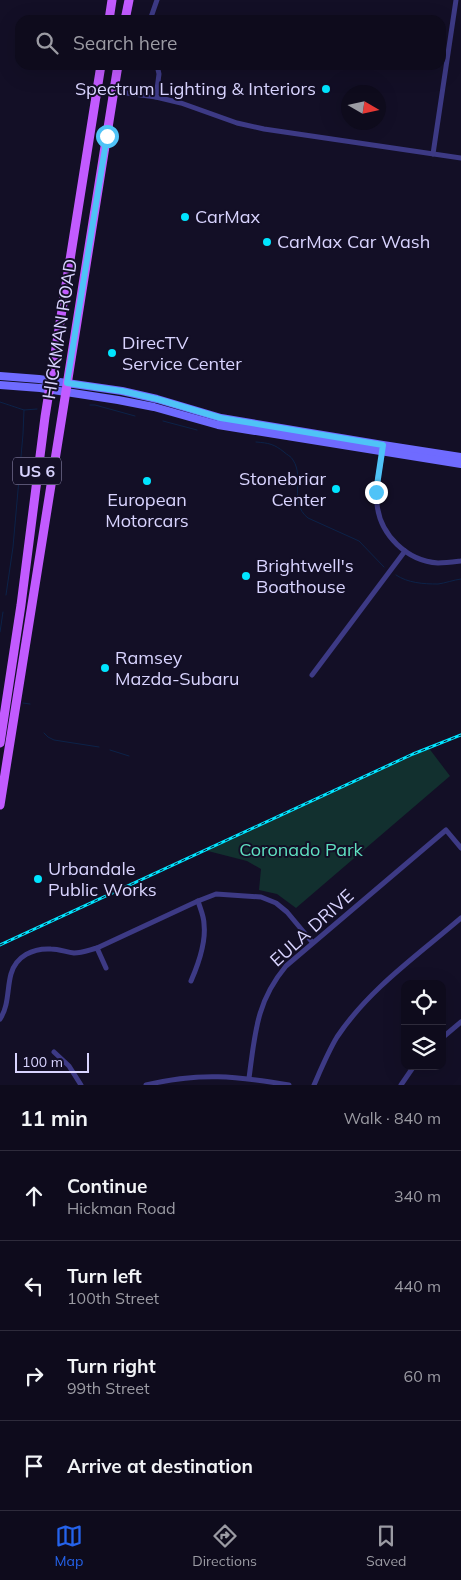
<!DOCTYPE html>
<html lang="en">
<head>
<meta charset="utf-8">
<style>
	body { margin:0; font-family:Mulish,sans-serif; background:#1c1929; color:#f1f3f6 }
	.controls { position:absolute; right:15px; bottom:15px; display:grid; overflow:hidden; border-radius:10px; box-shadow:0 5px 20px #0002 }
	.controls button { width:45px; height:45px; display:grid; place-items:center; padding:0; border:0; border-bottom:1px solid #2e2b3b; background:#0e0b1c; color:#f1f3f6; font:25px sans-serif }
	.compass { position:absolute; left:341px; top:85px; width:45px; height:45px; border-radius:50%; background:#0e0b1c; box-shadow:0 5px 20px #0002; rotate:99deg }
	.scale { position:absolute; left:15px; bottom:12px; width:74px; box-sizing:border-box; padding-left:5px; border:2px solid #d9d4ff; border-top:0; font-size:14px; line-height:18px; white-space:nowrap; color:#d9d4ff; -webkit-text-stroke:4px #130f26; paint-order:stroke }
	.stop { position:absolute; width:15px; height:15px; margin:-11px; border:4px solid #4fc3f7; border-radius:50%; background:#fff }
	.stop.end { background:#4fc3f7; border-color:#fff; box-shadow:0 1px 5px #0008 }
	.list { margin:0; padding:0; list-style:none }
	h2 { display:flex; justify-content:space-between; align-items:center; height:65px; margin:0; padding:0 20px; font-size:21px }
	h2 small { font-size:16px; font-weight:400; color:#9b9ba3 }
	.list li { display:grid; grid-template-columns:32px 1fr auto; gap:15px; align-items:center; box-sizing:border-box; height:90px; padding:0 20px; border-top:1px solid #2e2b3b }
	.list b { display:block; font-size:19px; white-space:nowrap }
	.list p { margin:0; font-size:16px; white-space:nowrap; color:#9b9ba3 }
	.list em { font-size:16px; font-style:normal; color:#9b9ba3 }
	.icon { flex:none; width:28px; height:28px; fill:none; stroke:currentColor; stroke-width:2; stroke-linecap:round; stroke-linejoin:round }
	.map { position:relative; flex:none; width:461px; height:1085px; overflow:hidden }
	.search { position:absolute; background:#0e0b1c; box-shadow:0 5px 20px #0002; left:15px; right:15px; top:15px; height:55px; display:flex; align-items:center; gap:12px; box-sizing:border-box; padding:0 18px; border-radius:15px; color:#9b9ba3; font-size:19px }
	.sheet { height:425px; background:#0e0b1c }
	nav { display:flex; justify-content:space-around; align-items:center; box-sizing:border-box; height:70px; border-top:1px solid #2e2b3b; background:#0e0b1c; font-size:14px; color:#9b9ba3 }
	nav a { display:grid; justify-items:center; gap:2px }
	nav .on { color:#2563eb }
	.map>svg:first-child { display:block }
	.green { fill:#12302f }
	.lines { fill:none; stroke-linecap:round; stroke-linejoin:round }
	.stream { stroke:#0c2248; stroke-width:1 }
	.street { stroke:#3d3a85; stroke-width:5 }
	.secondary { stroke:#6f6bff; stroke-width:8 }
	.primary { stroke:#c25bff; stroke-width:9 }
	.rail-casing { stroke:#00e5ff; stroke-width:3 }
	.rail { stroke:#130f26; stroke-width:1; stroke-dasharray:4; stroke-linecap:butt }
	.route { stroke:#4fc3f7; stroke-width:6 }
	.poi-dot { fill:#00e5ff; stroke:#130f26; stroke-width:2 }
	.labels { text-anchor:middle; stroke-width:4; stroke-linejoin:round; paint-order:stroke }
	.shield { fill:#130f26; stroke:#9e99be; stroke-width:1 }
	.shield-label { font-size:16px; font-weight:bold; fill:#d9d4ff }
	.poi-label { font-size:18px; fill:#d9d4ff; stroke:#130f26; text-anchor:start }
	.street-label { font-size:18px; fill:#d9d4ff; stroke:#130f26 }
	.park-label { font-size:18px; fill:#5fe0c0; stroke:#130f26 }
</style>
</head>
<body>
<div class="map">
<svg width="461" height="1085" viewBox="0 0 461 1085">
	<rect width="100%" height="100%" fill="#130f26"/>
	<!-- green -->
	<polygon class="green" points="428,747 450,776 296,908 277,894 259,890 261,869 247,861 204,850"/>
	<g class="lines">
		<!-- stream -->
		<g class="stream">
			<polyline points="0,402 24,410 37,409"/>
			<polyline points="90,405 95,405 135,416"/>
			<polyline points="163,421 197,430"/>
			<path d="M256,442C269,443 274,444 284,452C287,455 291,456 293,460C305,478 288,502 308,518L359,541L384,567"/>
			<path d="M396,575C408,583 423,584 438,584C446,583 453,580 461,579"/>
			<polyline points="6,595 13,547 23,434 24,410"/>
			<polyline points="0,632 3,612"/>
			<polyline points="23,703 30,704"/>
			<polyline points="44,733 48,737 54,740 99,747"/>
			<polyline points="110,750 129,756"/>
		</g>
		<!-- street -->
		<g class="street">
			<polyline points="150,20 157,0"/>
			<polyline points="97,89 156,97 181,103 237,123 264,129 461,158"/>
			<polyline points="156,97 159,74 157,65"/>
			<polyline points="433,154 456,0"/>
			<path d="M383,450C380,467 375,486 377,504C380,535 407,561 438,563C446,563 453,562 461,561"/>
			<polyline points="312,675 405,551"/>
			<polyline points="97,948 106,968"/>
			<path d="M191,981C198,965 206,941 204,924C204,916 200,908 198,901"/>
			<path d="M0,1019C9,1006 7,988 11,974C16,956 33,948 51,949C59,949 66,952 74,953C82,953 89,950 97,948L198,901L216,894L261,897L276,903L287,912L312,942"/>
			<polyline points="442,1038 461,1022"/>
			<polyline points="54,1052 69,1066 81,1085"/>
			<path d="M249,1078C255,1034 256,1002 286,966L446,830L461,848"/>
			<path d="M146,1085C200,1072 236,1076 289,1085"/>
			<path d="M314,1085C321,1069 328,1052 337,1037C369,989 418,955 461,918"/>
			<polyline points="401,1085 414,1066"/>
		</g>
		<!-- secondary -->
		<g class="secondary">
			<polyline points="0,376 39,379 122,391 157,399 221,418 383,445 461,457"/>
			<polyline points="0,385 40,388 118,400 154,407 218,425 461,464"/>
		</g>
		<!-- primary -->
		<g class="primary">
			<polyline points="109,20 112,0"/>
			<polyline points="125,20 129,0"/>
			<polyline points="0,743 21,605 45,417 101,65"/>
			<polyline points="0,805 118,65"/>
		</g>
		<!-- rail casing -->
		<g class="rail-casing">
			<polyline id="rail" points="0,945 413,754 461,735"/>
		</g>
		<!-- rail -->
		<use href="#rail" class="rail"/>
	</g>
	<g class="lines">
		<!-- route -->
		<polyline class="route" points="107,136 67,383 122,391 157,399 221,418 383,445 376,492"/>
	</g>
	<!-- markers -->
	<g class="poi-dot">
		<circle cx="326" cy="89" r="5"/>
		<circle cx="185" cy="217" r="5"/>
		<circle cx="267" cy="242" r="5"/>
		<circle cx="112" cy="353" r="5"/>
		<circle cx="147" cy="481" r="5"/>
		<circle cx="336" cy="489" r="5"/>
		<circle cx="246" cy="576" r="5"/>
		<circle cx="105" cy="668" r="5"/>
		<circle cx="38" cy="879" r="5"/>
	</g>
	<g class="labels">
		<!-- shield labels -->
		<rect class="shield" x="13" y="457.5" width="48" height="27" rx="4"/>
		<g class="shield-label">
			<text x="37" y="477">US 6</text>
		</g>
		<!-- poi labels -->
		<g class="poi-label">
			<text x="316" y="95" text-anchor="end">Spectrum Lighting &amp; Interiors</text>
			<text x="195" y="223">CarMax</text>
			<text x="277" y="248">CarMax Car Wash</text>
			<text x="122" y="349">DirecTV<tspan x="122" dy="21">Service Center</tspan></text>
			<text x="326" y="485" text-anchor="end">Stonebriar<tspan x="326" dy="21">Center</tspan></text>
			<text x="147" y="506" text-anchor="middle">European<tspan x="147" dy="21">Motorcars</tspan></text>
			<text x="256" y="572">Brightwell's<tspan x="256" dy="21">Boathouse</tspan></text>
			<text x="115" y="664">Ramsey<tspan x="115" dy="21">Mazda-Subaru</tspan></text>
			<text x="48" y="875">Urbandale<tspan x="48" dy="21">Public Works</tspan></text>
		</g>
		<!-- street labels -->
		<g class="street-label">
			<text transform="translate(60 329) rotate(-81)" y="6">HICKMAN ROAD</text>
			<text transform="translate(312 928) rotate(-42)" y="6">EULA DRIVE</text>
		</g>
		<!-- park labels -->
		<g class="park-label">
			<text x="301" y="856">Coronado Park</text>
		</g>
	</g>
</svg>
<div class="controls">
<button><svg class="icon" aria-label="locate" viewBox="0 0 24 24"><circle cx="12" cy="12" r="6"/><path d="M12 2v4M12 18v4M2 12h4M18 12h4"/></svg></button>
<button><svg class="icon" aria-label="layers" viewBox="0 0 24 24"><path d="M12 4l9 5-9 5-9-5zM3 14l9 5 9-5"/></svg></button>
</div>
<svg class="compass" viewBox="-18 -18 36 36"><path d="M0-13l5 13h-10z" fill="#e53935"/><path d="M0 13l5-13h-10z" fill="#9b9ba3"/></svg>
<div class="scale">100 m</div>
<div class="stop" style="left:107px;top:136px"></div>
<div class="stop end" style="left:376px;top:492px"></div>
<div class="search"><svg class="icon" aria-label="search" viewBox="0 0 24 24"><circle cx="10" cy="10" r="6"/><path d="M15 15l6 6"/></svg>Search here</div>
</div>
<section class="sheet">
<h2>11 min<small>Walk · 840 m</small></h2>
<ul class="list">
<li><svg class="icon" aria-label="ahead" viewBox="0 0 24 24"><path d="M12 20V5M6 11l6-6 6 6"/></svg><div><b>Continue</b><p>Hickman Road</p></div><em>340 m</em></li>
<li><svg class="icon" aria-label="left" viewBox="0 0 24 24"><path d="M17 20v-9H6M10 6l-5 5 5 5"/></svg><div><b>Turn left</b><p>100th Street</p></div><em>440 m</em></li>
<li><svg class="icon" aria-label="right" viewBox="0 0 24 24"><path d="M7 20v-9h11M14 6l5 5-5 5"/></svg><div><b>Turn right</b><p>99th Street</p></div><em>60 m</em></li>
<li><svg class="icon" aria-label="arrive" viewBox="0 0 24 24"><path d="M6 21V4h12l-3 4 3 4H6"/></svg><div><b>Arrive at destination</b></div></li>
</ul>
</section>
<nav>
<a class="on"><svg class="icon" aria-label="map" viewBox="0 0 24 24"><path d="M3 6l6-2 6 2 6-2v14l-6 2-6-2-6 2zM9 4v14M15 6v14"/></svg>Map</a>
<a><svg class="icon" aria-label="directions" viewBox="0 0 24 24"><path d="M12 3l9 9-9 9-9-9zM9 14v-3h6M13 9l2 2-2 2"/></svg>Directions</a>
<a><svg class="icon" aria-label="saved" viewBox="0 0 24 24"><path d="M7 4h10v16l-5-4-5 4z"/></svg>Saved</a>
</nav>
</body>
</html>
